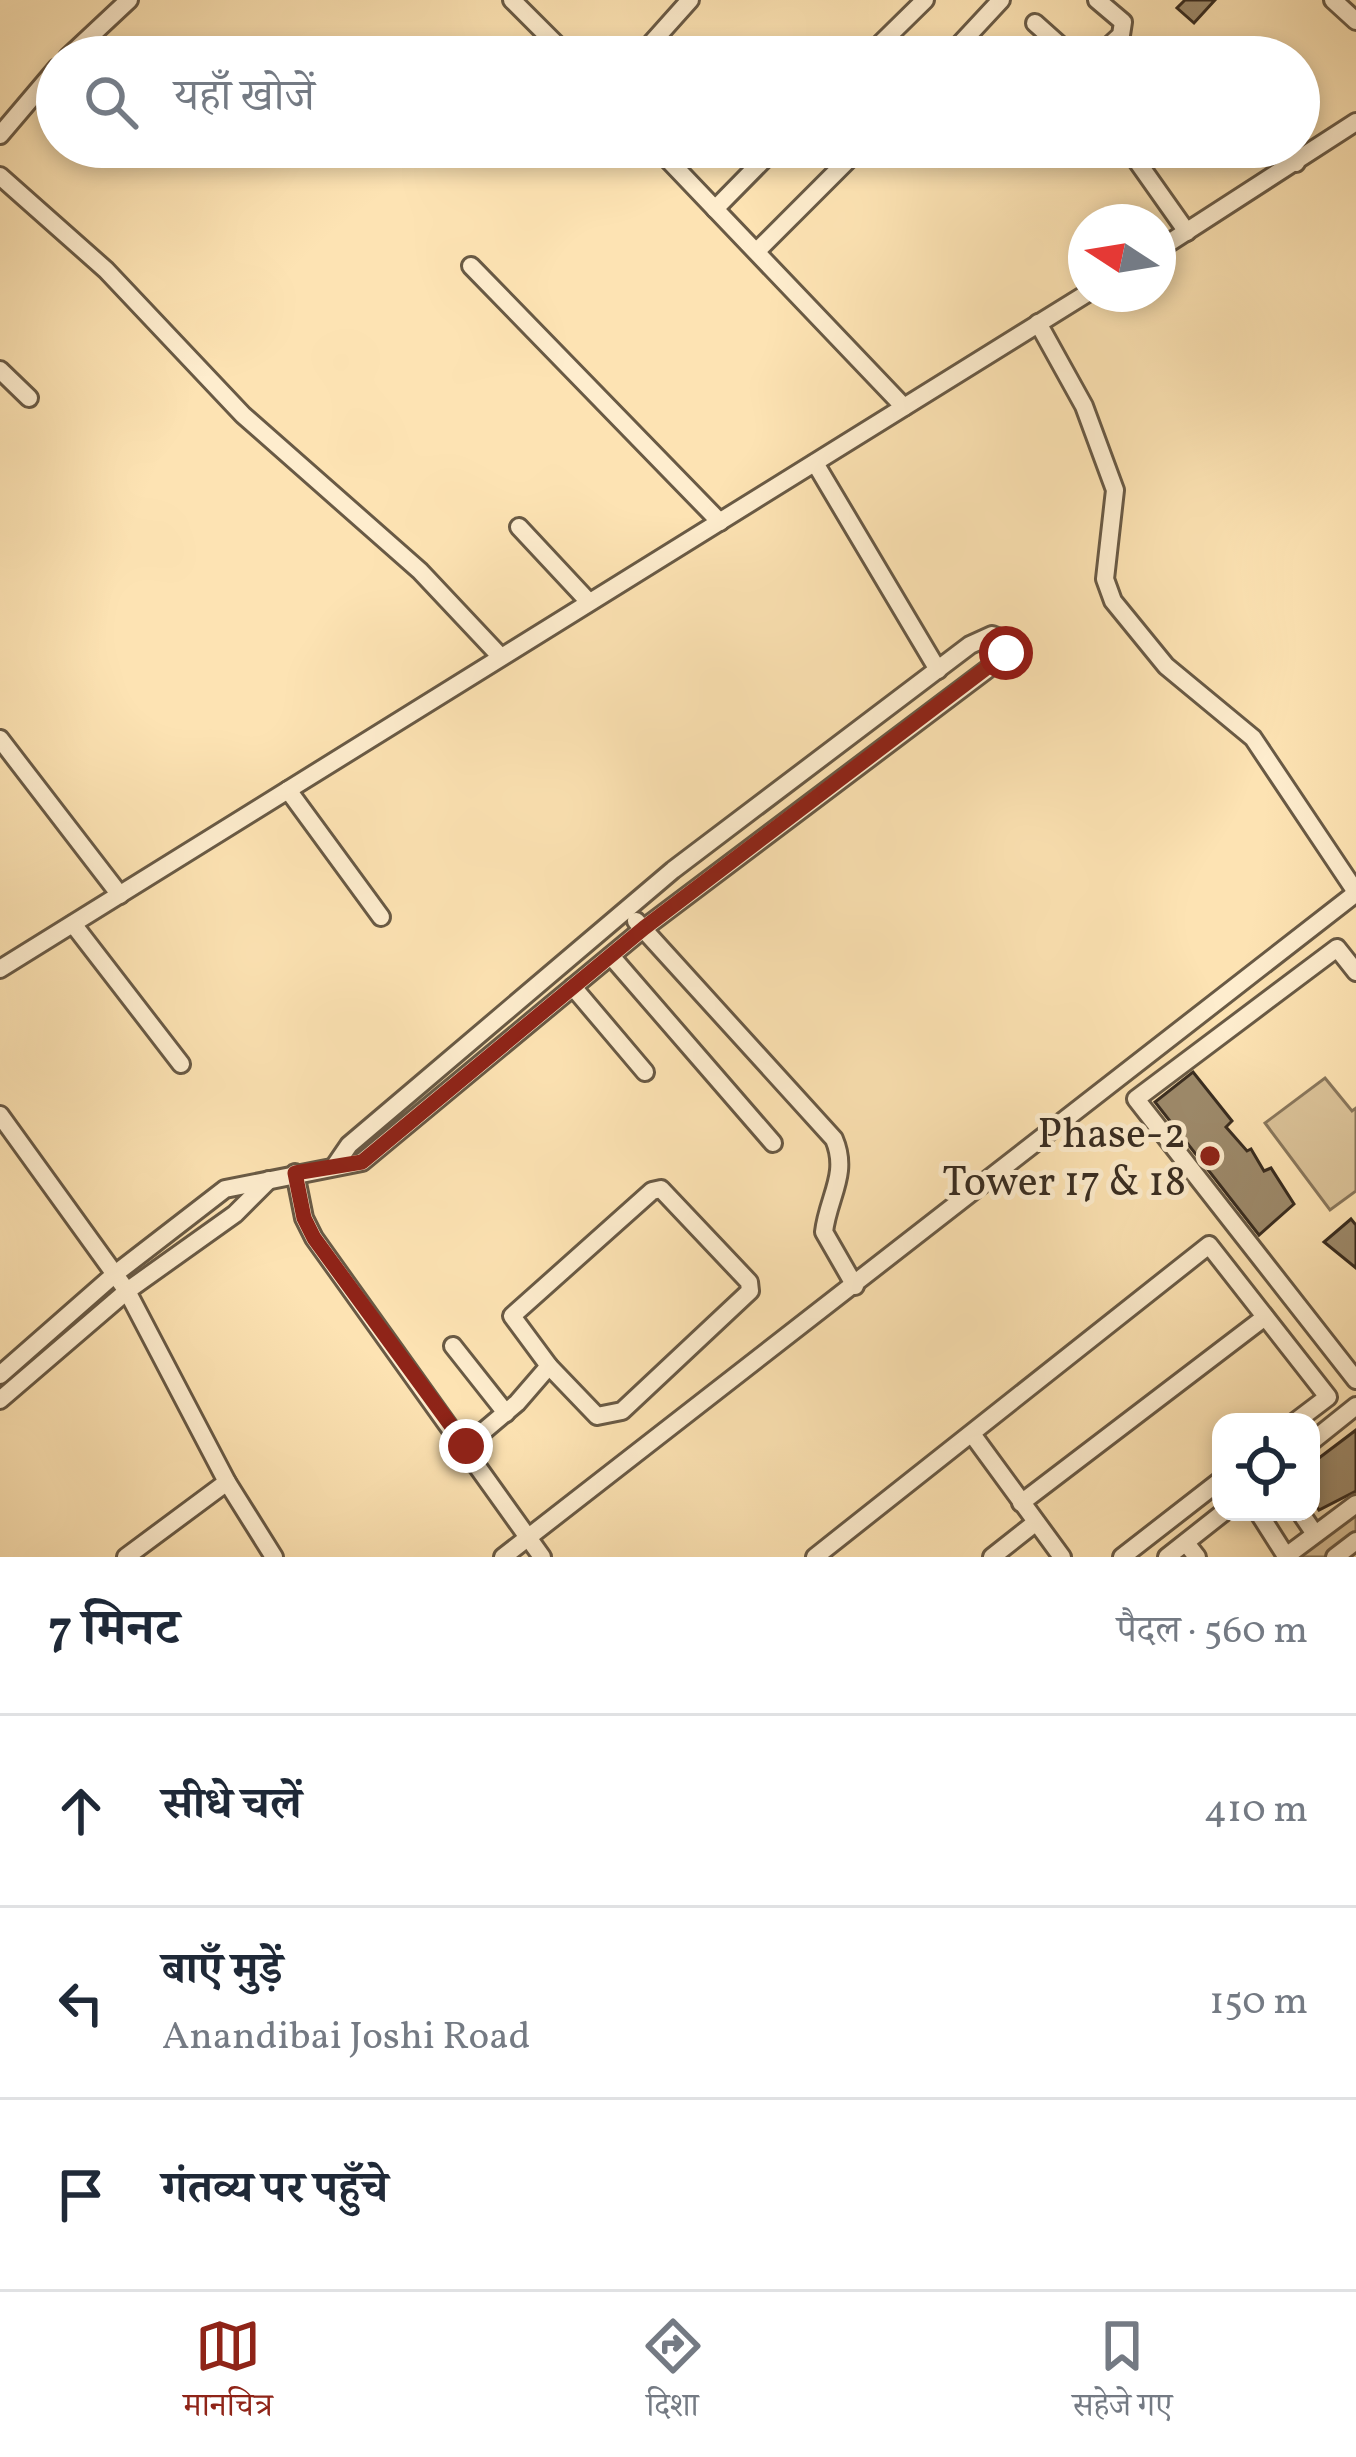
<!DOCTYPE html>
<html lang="hi">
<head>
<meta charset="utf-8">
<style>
	body { margin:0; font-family:Vollkorn,"Noto Serif Devanagari",serif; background:#f6f6f7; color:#1f2937 }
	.controls { position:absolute; right:36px; bottom:36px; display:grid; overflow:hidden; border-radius:24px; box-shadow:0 6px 18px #0003 }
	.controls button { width:108px; height:108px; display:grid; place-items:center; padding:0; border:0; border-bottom:3px solid #e0e1e3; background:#fff; color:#1f2937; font:60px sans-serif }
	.compass { position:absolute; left:1068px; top:204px; width:108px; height:108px; border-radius:50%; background:#fff; box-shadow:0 6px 18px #0003; rotate:282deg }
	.stop { position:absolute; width:36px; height:36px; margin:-27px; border:9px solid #8f2418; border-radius:50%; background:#fff }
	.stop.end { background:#8f2418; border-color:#fff; box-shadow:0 3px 12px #0008 }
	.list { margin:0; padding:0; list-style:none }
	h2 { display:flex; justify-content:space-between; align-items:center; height:156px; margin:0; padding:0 48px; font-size:51px }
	h2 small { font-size:39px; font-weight:400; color:#747a83 }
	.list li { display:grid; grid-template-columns:78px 1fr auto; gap:36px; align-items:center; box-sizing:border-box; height:192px; padding:0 48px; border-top:3px solid #e0e1e3 }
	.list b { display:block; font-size:45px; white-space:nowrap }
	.list p { margin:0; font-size:39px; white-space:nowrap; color:#747a83 }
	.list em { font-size:39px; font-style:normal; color:#747a83 }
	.icon { flex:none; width:66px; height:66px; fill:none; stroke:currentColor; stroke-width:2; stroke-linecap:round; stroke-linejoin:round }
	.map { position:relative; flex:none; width:1356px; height:1557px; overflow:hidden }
	.search { position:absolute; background:#fff; box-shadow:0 6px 18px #0003; left:36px; right:36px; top:36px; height:132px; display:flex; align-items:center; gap:30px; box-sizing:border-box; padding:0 42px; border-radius:66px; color:#747a83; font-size:45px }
	.sheet { height:732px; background:#fff }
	nav { display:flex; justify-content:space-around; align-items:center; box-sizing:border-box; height:168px; border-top:3px solid #e0e1e3; background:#fff; font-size:33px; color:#747a83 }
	nav a { display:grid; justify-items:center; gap:6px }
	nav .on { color:#8f2418 }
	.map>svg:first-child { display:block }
	.green { fill:#dcc49a; stroke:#8a785d; stroke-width:3 }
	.building { fill:#9e8b6c; stroke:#382c20; stroke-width:3 }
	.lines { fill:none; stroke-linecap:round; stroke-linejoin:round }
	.minor-casing { stroke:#695a45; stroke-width:22 }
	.minor { stroke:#feedce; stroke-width:16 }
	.route { stroke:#8f2418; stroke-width:15 }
	.poi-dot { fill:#8f2418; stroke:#feedce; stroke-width:4.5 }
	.labels { text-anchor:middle; stroke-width:10; stroke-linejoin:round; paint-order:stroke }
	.poi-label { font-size:42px; fill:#382c20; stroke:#feedce; text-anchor:end }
</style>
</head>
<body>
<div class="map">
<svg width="1356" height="1557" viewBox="0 0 1356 1557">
	<rect width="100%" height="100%" fill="#fde3b3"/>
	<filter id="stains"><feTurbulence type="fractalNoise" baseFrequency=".00167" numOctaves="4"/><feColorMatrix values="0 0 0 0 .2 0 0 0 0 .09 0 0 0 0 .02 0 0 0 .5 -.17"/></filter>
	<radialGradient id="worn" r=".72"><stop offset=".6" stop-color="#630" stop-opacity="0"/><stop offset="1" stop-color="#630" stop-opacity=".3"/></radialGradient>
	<!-- green -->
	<g class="green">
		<polygon points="1325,1078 1352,1111 1356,1108 1356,1191 1330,1210 1265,1123"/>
		<polygon points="1356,1506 1356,1536 1328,1557 1289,1557"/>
	</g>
	<!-- building -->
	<g class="building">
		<polygon points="1185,0 1215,0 1194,23 1177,8"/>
		<polygon points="1193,1072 1232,1121 1226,1127 1247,1151 1251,1149 1264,1171 1271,1168 1294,1204 1259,1235 1155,1102"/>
		<polygon points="1351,1219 1356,1225 1356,1268 1324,1242"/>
		<polygon points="1356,1430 1356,1491 1319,1510 1311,1499 1311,1464"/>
	</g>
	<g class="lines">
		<!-- minor casing -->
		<g class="minor-casing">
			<g id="minor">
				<polyline points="512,0 569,57"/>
				<polyline points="1097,0 1123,22 1121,35 1097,57"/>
				<polyline points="1333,0 1356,21"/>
				<polyline points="1035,23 1073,57"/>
				<polyline points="68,57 129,0"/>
				<polyline points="639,57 690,0"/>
				<polyline points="867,57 925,0"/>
				<polyline points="948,57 1001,0"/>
				<polyline points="0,135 57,68"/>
				<polyline points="656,147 904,407"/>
				<polyline points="1127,147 1187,232"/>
				<polyline points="1267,147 1296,163"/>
				<polyline points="0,176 106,270 243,415 420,571 500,656"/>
				<polyline points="715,209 776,147"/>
				<polyline points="1158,250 1356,122"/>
				<polyline points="757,251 861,147"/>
				<polyline points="471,266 720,522"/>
				<polyline points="1038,323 1084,406 1115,490 1105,579 1113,601 1166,666 1253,738 1356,892"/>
				<polyline points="0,370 29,398"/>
				<polyline points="815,463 938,670"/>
				<polyline points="519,527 589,602"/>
				<polyline points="0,739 120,895"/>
				<polyline points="288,790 381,917"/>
				<path d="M636,921L834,1139C849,1174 828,1197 824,1232L855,1286"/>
				<polyline points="73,924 181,1064"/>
				<polyline points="611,956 773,1143"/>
				<polyline points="0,969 1086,294"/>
				<polyline points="1356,972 1337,948 1136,1099 1356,1380"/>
				<polyline points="573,987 645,1072"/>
				<polyline points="0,1115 127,1291 227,1482 274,1557"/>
				<polyline points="295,1173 304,1218 314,1238 542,1557"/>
				<polygon points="661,1189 749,1282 750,1291 622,1411 597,1416 549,1366 512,1316 652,1191"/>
				<polyline points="453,1346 506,1413"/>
				<polyline points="0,1375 115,1274 225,1189 362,1162 643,929 997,662 1006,653 1002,639 992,635 970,645 673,870 349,1145 336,1164"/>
				<polyline points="0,1400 127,1291 235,1214 269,1180"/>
				<polyline points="972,1434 1062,1557"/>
				<polyline points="1311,1442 1356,1406"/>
				<polyline points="466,1446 517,1403 549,1366"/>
				<polyline points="1021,1503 1265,1317"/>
				<polyline points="1258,1512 1286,1556"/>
				<polyline points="1300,1512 1315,1534"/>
				<polyline points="1186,1543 1197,1557"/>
				<polyline points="126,1557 227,1482"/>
				<polyline points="503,1557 1356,893"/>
				<polyline points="815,1557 1209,1245 1328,1397 1295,1422"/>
				<polyline points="992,1557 1035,1523"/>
				<polyline points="1122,1557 1221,1480"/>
				<polyline points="1167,1557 1224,1512"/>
				<polyline points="1285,1557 1356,1504"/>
				<polyline points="1335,1557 1356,1541"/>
			</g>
		</g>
		<!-- minor -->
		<use href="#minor" class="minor"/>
	</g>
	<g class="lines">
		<!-- route -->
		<polyline class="route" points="466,1446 314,1238 304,1218 295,1173 362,1162 644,928 1006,653"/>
	</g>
	<!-- markers -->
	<circle class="poi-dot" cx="1210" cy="1156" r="12"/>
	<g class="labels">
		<!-- poi labels -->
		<g class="poi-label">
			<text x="1186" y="1147">Phase-2<tspan x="1186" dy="48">Tower 17 &amp; 18</tspan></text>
		</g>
	</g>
	<rect width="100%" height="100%" filter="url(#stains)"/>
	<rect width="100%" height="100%" fill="url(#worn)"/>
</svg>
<div class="controls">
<button><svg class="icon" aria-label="locate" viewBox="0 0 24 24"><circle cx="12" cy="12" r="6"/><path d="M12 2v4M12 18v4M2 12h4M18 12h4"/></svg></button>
</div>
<svg class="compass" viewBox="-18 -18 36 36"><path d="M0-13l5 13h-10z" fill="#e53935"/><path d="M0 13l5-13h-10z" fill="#747a83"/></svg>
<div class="stop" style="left:1006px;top:653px"></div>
<div class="stop end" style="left:466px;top:1446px"></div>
<div class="search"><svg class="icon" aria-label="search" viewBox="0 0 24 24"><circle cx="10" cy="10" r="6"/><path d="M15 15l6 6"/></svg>यहाँ खोजें</div>
</div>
<section class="sheet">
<h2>7 मिनट<small>पैदल · 560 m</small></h2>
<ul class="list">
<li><svg class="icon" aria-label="ahead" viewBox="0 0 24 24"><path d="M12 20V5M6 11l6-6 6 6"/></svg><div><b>सीधे चलें</b></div><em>410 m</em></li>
<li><svg class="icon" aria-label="left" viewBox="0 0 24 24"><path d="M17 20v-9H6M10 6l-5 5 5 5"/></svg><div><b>बाएँ मुड़ें</b><p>Anandibai Joshi Road</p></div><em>150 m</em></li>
<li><svg class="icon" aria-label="arrive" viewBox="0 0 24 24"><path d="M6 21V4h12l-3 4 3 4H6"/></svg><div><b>गंतव्य पर पहुँचे</b></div></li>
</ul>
</section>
<nav>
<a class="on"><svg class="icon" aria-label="map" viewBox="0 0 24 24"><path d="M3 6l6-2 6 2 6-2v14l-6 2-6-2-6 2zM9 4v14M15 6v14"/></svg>मानचित्र</a>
<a><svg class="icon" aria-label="directions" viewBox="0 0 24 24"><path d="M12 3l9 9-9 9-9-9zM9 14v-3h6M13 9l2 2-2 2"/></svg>दिशा</a>
<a><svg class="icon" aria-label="saved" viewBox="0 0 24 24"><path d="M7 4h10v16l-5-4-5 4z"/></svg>सहेजे गए</a>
</nav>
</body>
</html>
